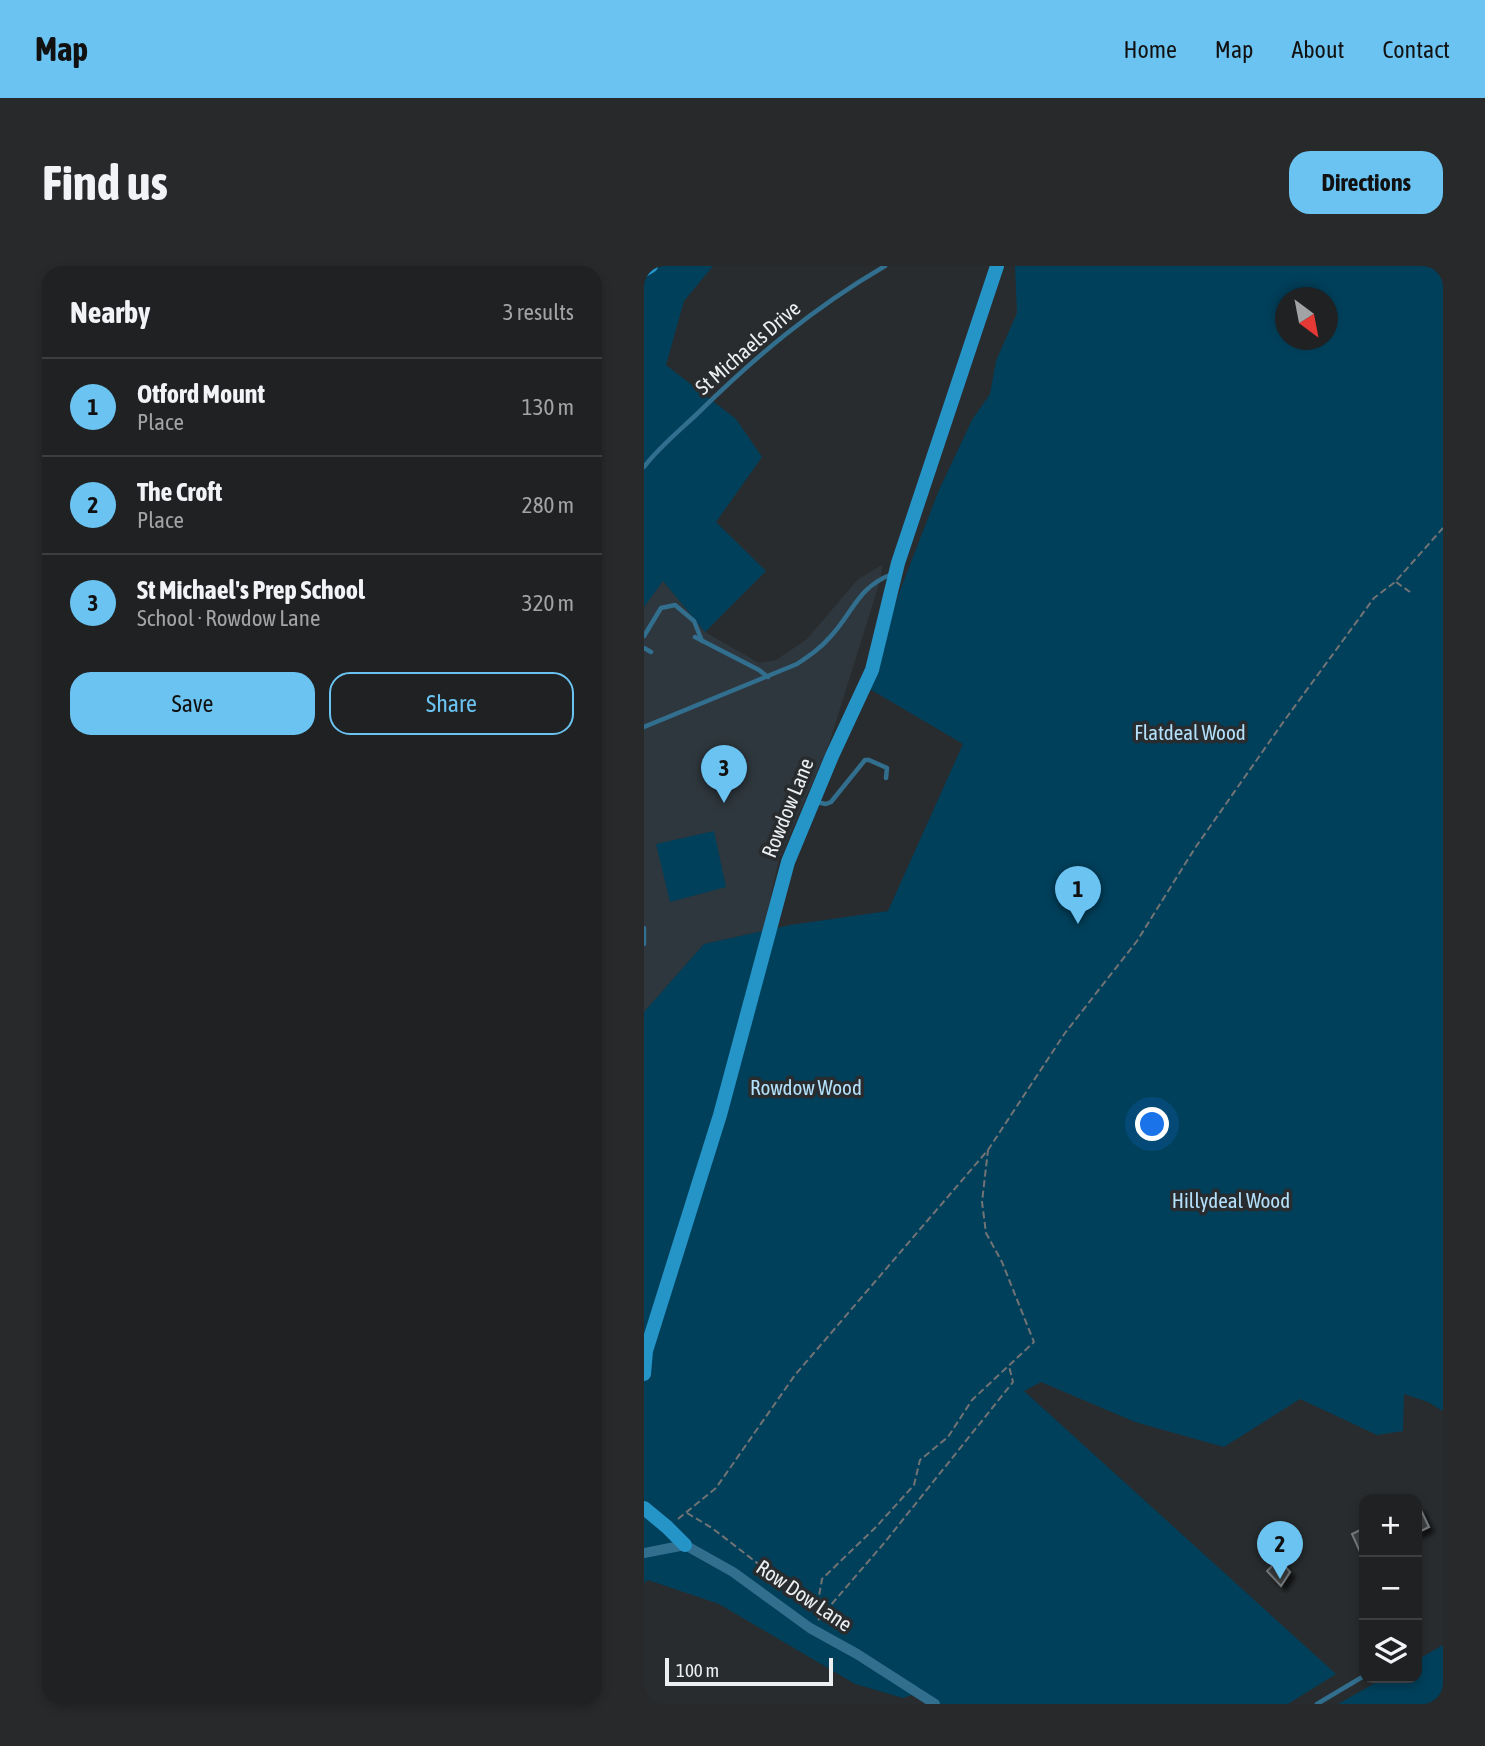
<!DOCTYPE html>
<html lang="en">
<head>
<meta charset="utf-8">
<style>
	body { margin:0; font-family:"Asap Condensed",sans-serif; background:#27292a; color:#f1f3f6 }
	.controls { position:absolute; right:21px; bottom:21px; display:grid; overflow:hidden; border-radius:14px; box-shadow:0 4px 10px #0003 }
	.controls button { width:63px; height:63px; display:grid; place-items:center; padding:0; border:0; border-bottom:2px solid #3c3e40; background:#1f2122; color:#f1f3f6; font:35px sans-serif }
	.compass { position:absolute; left:631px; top:21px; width:63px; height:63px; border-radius:50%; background:#1f2122; box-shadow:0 4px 10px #0003; rotate:148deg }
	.scale { position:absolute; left:21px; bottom:18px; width:168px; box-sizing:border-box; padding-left:7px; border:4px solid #eceeef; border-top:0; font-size:19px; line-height:24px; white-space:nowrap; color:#eceeef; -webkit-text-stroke:5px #292c2e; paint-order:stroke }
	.you { position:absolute; left:509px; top:859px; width:24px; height:24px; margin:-18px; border:5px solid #fff; border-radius:50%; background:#1a73e8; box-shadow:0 0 0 10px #1a73e833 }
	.badge { display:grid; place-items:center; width:46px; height:46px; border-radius:50%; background:#6bc3f2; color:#111; font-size:23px; font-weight:700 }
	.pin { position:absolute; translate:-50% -58px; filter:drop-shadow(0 2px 4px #0008) }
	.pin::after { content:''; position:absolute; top:37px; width:24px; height:21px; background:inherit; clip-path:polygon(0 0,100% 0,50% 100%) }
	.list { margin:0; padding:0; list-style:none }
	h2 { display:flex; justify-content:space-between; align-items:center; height:91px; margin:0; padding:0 28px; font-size:30px }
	h2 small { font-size:23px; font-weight:400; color:#a1a3a5 }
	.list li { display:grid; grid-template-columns:46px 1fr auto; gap:21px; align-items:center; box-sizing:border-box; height:98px; padding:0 28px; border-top:2px solid #3c3e40 }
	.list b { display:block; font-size:26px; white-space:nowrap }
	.list p { margin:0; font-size:23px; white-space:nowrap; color:#a1a3a5 }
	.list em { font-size:23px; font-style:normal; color:#a1a3a5 }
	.actions { display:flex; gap:14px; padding:21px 28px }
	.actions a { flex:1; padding:16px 0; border:2px solid #6bc3f2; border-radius:21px; text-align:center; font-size:24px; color:#6bc3f2 }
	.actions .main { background:#6bc3f2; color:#111 }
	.icon { flex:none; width:38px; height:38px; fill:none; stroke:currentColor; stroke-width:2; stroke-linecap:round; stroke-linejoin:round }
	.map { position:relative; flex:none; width:799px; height:1438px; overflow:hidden; border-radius:21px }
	header { display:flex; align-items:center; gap:42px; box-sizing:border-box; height:98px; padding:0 35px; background:#6bc3f2; color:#111 }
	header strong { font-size:33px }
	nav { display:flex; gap:38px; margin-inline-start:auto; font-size:24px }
	.intro { display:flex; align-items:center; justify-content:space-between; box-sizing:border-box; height:168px; padding:0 42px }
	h1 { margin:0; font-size:49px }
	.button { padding:18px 32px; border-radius:21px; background:#6bc3f2; color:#111; font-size:24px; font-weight:700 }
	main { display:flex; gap:42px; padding:0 42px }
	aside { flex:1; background:#1f2122; border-radius:21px; box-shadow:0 4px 10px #0003 }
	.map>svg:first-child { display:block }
	.built { fill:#2e373d }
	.green { fill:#01405b; fill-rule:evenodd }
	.building { fill:#3c4042; stroke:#767a7c; stroke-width:2; filter:url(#shadow) }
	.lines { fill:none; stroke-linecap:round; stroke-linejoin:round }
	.path { stroke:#717375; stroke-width:2; stroke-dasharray:7 3.5; stroke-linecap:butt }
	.lane { stroke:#326f8e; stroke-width:4.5 }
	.street { stroke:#326f8e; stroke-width:10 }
	.secondary { stroke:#2594c7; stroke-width:14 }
	.labels { text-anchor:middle; stroke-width:7; stroke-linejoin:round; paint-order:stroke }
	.street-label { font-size:21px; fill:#eceeef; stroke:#292c2e }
	.park-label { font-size:21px; fill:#b3e0fa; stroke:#292c2e }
</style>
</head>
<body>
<header>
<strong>Map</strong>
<nav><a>Home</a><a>Map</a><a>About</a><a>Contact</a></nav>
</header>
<div class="intro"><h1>Find us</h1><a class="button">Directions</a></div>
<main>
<aside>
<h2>Nearby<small>3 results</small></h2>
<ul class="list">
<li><span class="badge">1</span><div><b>Otford Mount</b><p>Place</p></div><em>130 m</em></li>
<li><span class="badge">2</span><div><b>The Croft</b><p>Place</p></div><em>280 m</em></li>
<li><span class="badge">3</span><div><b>St Michael's Prep School</b><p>School · Rowdow Lane</p></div><em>320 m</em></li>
</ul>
<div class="actions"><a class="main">Save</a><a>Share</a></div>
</aside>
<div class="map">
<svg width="799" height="1438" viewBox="0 0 799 1438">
	<defs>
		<filter id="shadow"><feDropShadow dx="5" dy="5" stdDeviation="2" flood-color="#0009"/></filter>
	</defs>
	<rect width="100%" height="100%" fill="#292c2e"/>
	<!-- built -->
	<polygon class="built" points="238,299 237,312 184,481 135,593 119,665 60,678 0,746 0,341 19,314 61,366 115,397 132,394 163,373 214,313"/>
	<!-- green -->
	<g class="green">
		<polygon points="11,0 69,0 40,35 22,99 92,153 118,191 72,256 122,305 61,366 19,315 0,341 0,7"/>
		<path d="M371,0H799V1145L784,1136L760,1128L759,1165L733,1169L656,1133L580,1181L491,1156L397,1116L380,1125L692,1408L644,1438H295L274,1427L259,1432L211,1418L75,1338L4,1314L0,1317V746L60,678L146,659L244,645L319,478L224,422L255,327L295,224L328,154L346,128L352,95L373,47ZM642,32H684V74H642Z"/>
		<polygon points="70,565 82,621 26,636 12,578"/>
		<polygon points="799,1379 799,1438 694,1438 740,1412 773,1412 773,1394"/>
	</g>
	<!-- building -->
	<g class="building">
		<polygon points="773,1241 776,1242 785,1261 773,1267"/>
		<polygon points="720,1262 720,1287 717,1288 708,1268"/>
		<polygon points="635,1293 646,1306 637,1320 623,1305"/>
	</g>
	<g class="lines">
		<!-- path -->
		<g class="path">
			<polyline points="752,316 766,326"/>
			<polyline points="43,1247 68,1262 179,1348"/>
			<polyline points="34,1253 72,1222 151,1109 344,884 421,767 493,675 551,582 640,455 730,332 751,316 799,262"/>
			<polyline points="180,1349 175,1330 178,1313 232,1261 270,1219 276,1194 304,1171 328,1134 390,1076 358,996 342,967 338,936 344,884"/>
			<polyline points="174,1354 241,1276 369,1116 365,1100"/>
		</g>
		<!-- lane -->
		<g class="lane">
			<path d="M0,201C14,182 35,165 53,148C112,90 169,42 241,0"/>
			<polyline points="0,370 17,342 31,339 50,355 58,375"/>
			<polyline points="51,371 115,404 124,411"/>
			<polyline points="0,382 7,386"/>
			<path d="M0,461L153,398C165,390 177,382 187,370C210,345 213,322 248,308"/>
			<polyline points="172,536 182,538 187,536 221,494 225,494 243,502 242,512"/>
			<polyline points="0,662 0,678"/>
			<polyline points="673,1438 720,1410"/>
		</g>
		<!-- street -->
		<polyline class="street" points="0,1287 41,1279 89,1306 166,1362 213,1388 291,1438"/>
		<!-- secondary -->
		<g class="secondary">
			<polyline points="0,4 7,0"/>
			<polyline points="0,1108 2,1085 76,849 144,596 188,490 228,404 254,297 353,0"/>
			<polyline points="0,1242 23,1261 41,1279"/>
		</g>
	</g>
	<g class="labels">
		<!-- street labels -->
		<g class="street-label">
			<text transform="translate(104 82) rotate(-41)" y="7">St Michaels Drive</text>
			<text transform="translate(144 542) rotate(-68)" y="7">Rowdow Lane</text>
			<text transform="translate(160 1330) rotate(34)" y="7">Row Dow Lane</text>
		</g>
		<!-- park labels -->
		<g class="park-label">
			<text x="546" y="474">Flatdeal Wood</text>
			<text x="162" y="829">Rowdow Wood</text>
			<text x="587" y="942">Hillydeal Wood</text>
		</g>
	</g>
</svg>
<div class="controls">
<button>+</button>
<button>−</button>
<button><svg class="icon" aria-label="layers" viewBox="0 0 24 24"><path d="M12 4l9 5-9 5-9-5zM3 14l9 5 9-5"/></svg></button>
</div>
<svg class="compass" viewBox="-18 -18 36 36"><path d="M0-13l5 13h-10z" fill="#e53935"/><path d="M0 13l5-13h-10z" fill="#a1a3a5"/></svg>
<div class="scale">100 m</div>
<div class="you"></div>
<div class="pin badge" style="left:434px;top:658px">1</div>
<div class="pin badge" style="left:636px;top:1313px">2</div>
<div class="pin badge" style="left:80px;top:537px">3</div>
</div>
</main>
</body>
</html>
